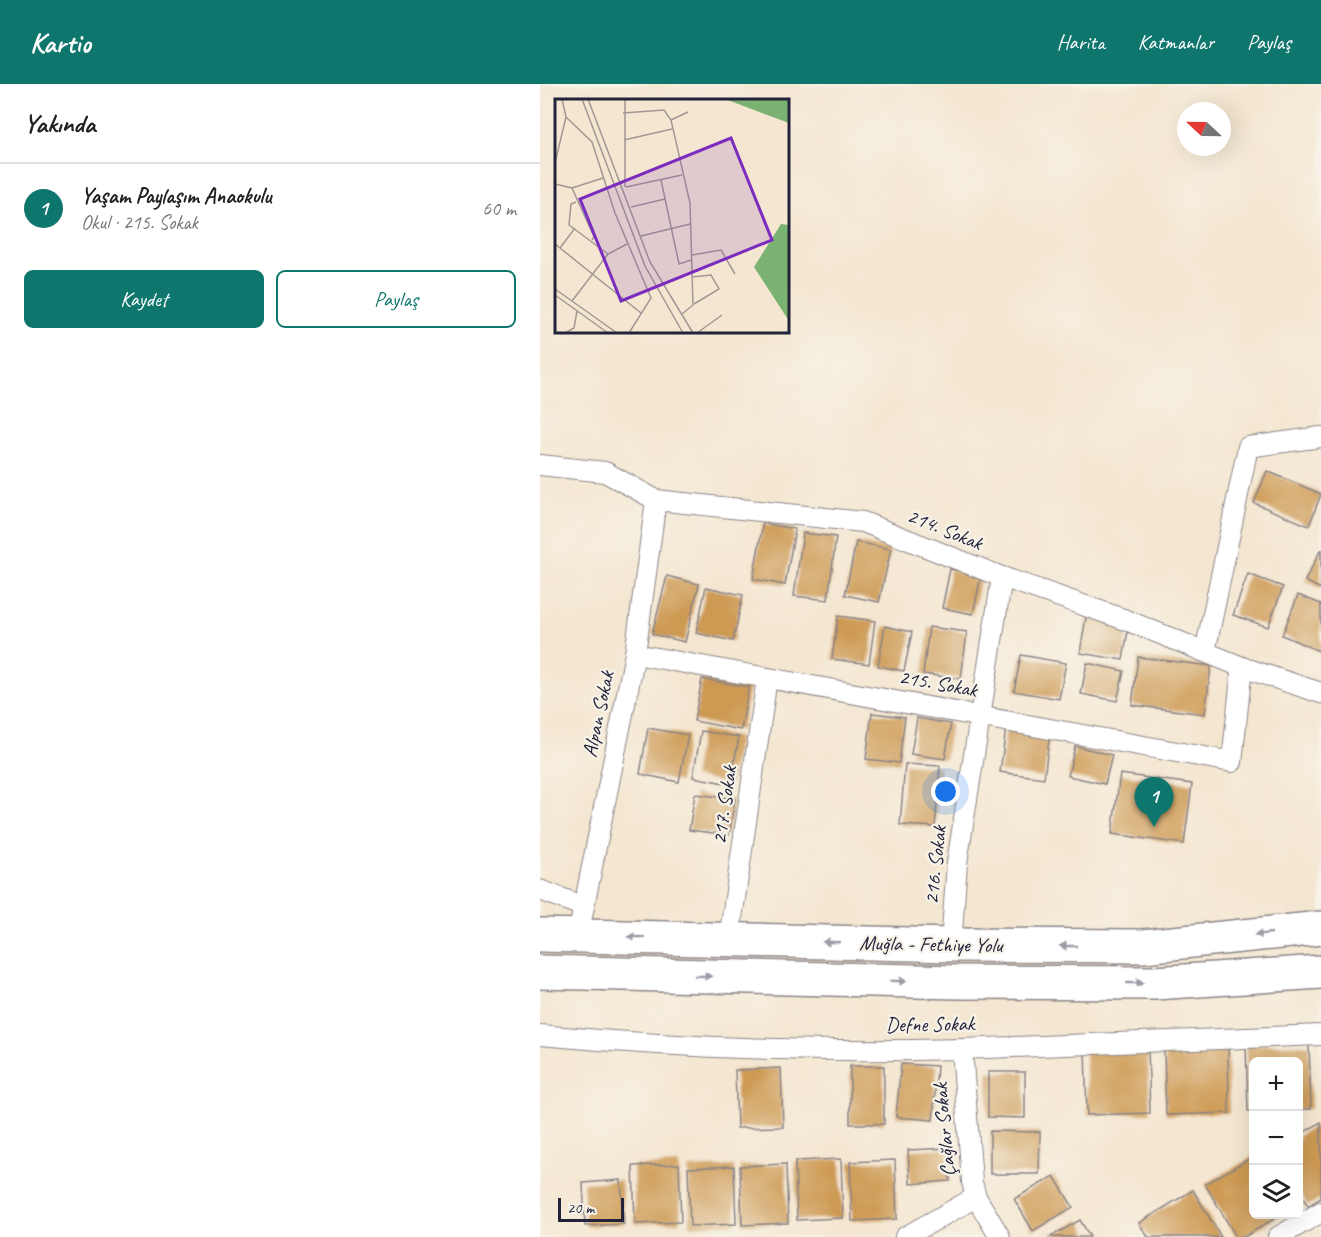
<!DOCTYPE html>
<html lang="tr">
<head>
<meta charset="utf-8">
<style>
	body { margin:0; font-family:Caveat,sans-serif; background:#f2f2f2; color:#202124 }
	.controls { position:absolute; right:18px; bottom:18px; display:grid; overflow:hidden; border-radius:9px; box-shadow:0 6px 24px #0002 }
	.controls button { width:54px; height:54px; display:grid; place-items:center; padding:0; border:0; border-bottom:2px solid #e0e0e0; background:#fff; color:#202124; font:30px sans-serif }
	.compass { position:absolute; left:637px; top:18px; width:54px; height:54px; border-radius:50%; background:#fff; box-shadow:0 6px 24px #0002; rotate:292deg }
	.scale { position:absolute; left:18px; bottom:15px; width:66px; box-sizing:border-box; padding-left:6px; border:3px solid #22223b; border-top:0; font-size:16px; line-height:21px; white-space:nowrap; color:#22223b; -webkit-text-stroke:4px #f7f3e8; paint-order:stroke }
	.you { position:absolute; left:406px; top:708px; width:21px; height:21px; margin:-15px; border:4px solid #fff; border-radius:50%; background:#1a73e8; box-shadow:0 0 0 9px #1a73e833 }
	.badge { display:grid; place-items:center; width:39px; height:39px; border-radius:50%; background:#0f766e; color:#fff; font-size:20px; font-weight:700 }
	.pin { position:absolute; translate:-50% -50px; filter:drop-shadow(0 2px 3px #0008) }
	.pin::after { content:''; position:absolute; top:32px; width:21px; height:18px; background:inherit; clip-path:polygon(0 0,100% 0,50% 100%) }
	.list { margin:0; padding:0; list-style:none }
	h2 { display:flex; justify-content:space-between; align-items:center; height:78px; margin:0; padding:0 24px; font-size:26px }
	h2 small { font-size:20px; font-weight:400; color:#757577 }
	.list li { display:grid; grid-template-columns:39px 1fr auto; gap:18px; align-items:center; box-sizing:border-box; height:90px; padding:0 24px; border-top:2px solid #e0e0e0 }
	.list b { display:block; font-size:22px; white-space:nowrap }
	.list p { margin:0; font-size:20px; white-space:nowrap; color:#757577 }
	.list em { font-size:20px; font-style:normal; color:#757577 }
	.actions { display:flex; gap:12px; padding:18px 24px }
	.actions a { flex:1; padding:14px 0; border:2px solid #0f766e; border-radius:9px; text-align:center; font-size:21px; color:#0f766e }
	.actions .main { background:#0f766e; color:#fff }
	.icon { flex:none; width:33px; height:33px; fill:none; stroke:currentColor; stroke-width:2; stroke-linecap:round; stroke-linejoin:round }
	.map { position:relative; flex:none; width:781px; height:1153px; overflow:hidden }
	header { display:flex; align-items:center; gap:36px; box-sizing:border-box; height:84px; padding:0 30px; background:#0f766e; color:#fff }
	header strong { font-size:28px }
	nav { display:flex; gap:33px; margin-inline-start:auto; font-size:21px }
	main { display:flex }
	aside { flex:1; background:#fff }
	.map>svg:first-child { display:block }
	.building { fill:#cd9a53 }
	.lines { fill:none; stroke-linecap:round; stroke-linejoin:round }
	.street-casing { stroke:#8b8486; stroke-width:22 }
	.highway-casing { stroke:#8b8486; stroke-width:36 }
	.street { stroke:#fff; stroke-width:20 }
	.highway { stroke:#fff; stroke-width:33 }
	.oneway { fill:#9c9ca7 }
	.labels { text-anchor:middle; stroke-width:4.5; stroke-linejoin:round; paint-order:stroke }
	.street-label { font-size:21px; fill:#22223b; stroke:#f7f3e8 }
	.inset-road { fill:none; stroke:#a09894; stroke-width:1.5 }
	.view { fill:#7b2cbf; fill-opacity:0.15; stroke:#7b2cbf; stroke-width:3 }
	.inset-edge { fill:none; stroke:#22223b; stroke-width:3 }
</style>
</head>
<body>
<header>
<strong>Kartio</strong>
<nav><a>Harita</a><a>Katmanlar</a><a>Paylaş</a></nav>
</header>
<main>
<aside>
<h2>Yakında<small></small></h2>
<ul class="list">
<li><span class="badge">1</span><div><b>Yaşam Paylaşım Anaokulu</b><p>Okul · 215. Sokak</p></div><em>60 m</em></li>
</ul>
<div class="actions"><a class="main">Kaydet</a><a>Paylaş</a></div>
</aside>
<div class="map">
<svg width="781" height="1153" viewBox="0 0 781 1153">
	<rect width="100%" height="100%" fill="#f7f3e8"/>
	<filter id="ink" filterUnits="userSpaceOnUse"><feTurbulence type="fractalNoise" baseFrequency=".0167" numOctaves="2"/><feDisplacementMap in="SourceGraphic" scale="12" xChannelSelector="R" yChannelSelector="G"/><feConvolveMatrix kernelMatrix="1 2 1 2 8 2 1 2 1" color-interpolation-filters="sRGB"/></filter>
	<filter id="wash" filterUnits="userSpaceOnUse"><feTurbulence type="fractalNoise" baseFrequency=".008" numOctaves="4" result="noise"/><feDisplacementMap in="SourceGraphic" scale="24" xChannelSelector="R" yChannelSelector="G"/><feGaussianBlur stdDeviation="1.35" result="paint"/><feColorMatrix in="noise" values="0 0 0 0 0 0 0 0 0 0 0 0 0 0 0 0 0 1.4 0 .05"/><feComposite in="paint" operator="in"/></filter>
	<g filter="url(#wash)">
		<rect width="100%" height="100%" fill="#f4e6d0"/>
		<g id="blocks">
			<!-- building -->
			<g class="building">
				<polygon points="727,387 781,410 769,442 714,419"/>
				<polygon points="223,439 255,445 245,501 213,495"/>
				<polygon points="263,449 296,453 288,516 254,512"/>
				<polygon points="316,458 351,465 339,518 305,511"/>
				<polygon points="781,465 781,505 765,497"/>
				<polygon points="410,485 441,492 433,530 402,524"/>
				<polygon points="708,490 743,503 728,543 693,531"/>
				<polygon points="127,492 159,500 145,558 112,550"/>
				<polygon points="166,503 203,511 193,557 156,549"/>
				<polygon points="758,511 781,520 781,568 742,551"/>
				<polygon points="298,532 335,537 329,580 292,575"/>
				<polygon points="546,533 589,540 583,576 540,569"/>
				<polygon points="345,542 372,548 364,587 338,582"/>
				<polygon points="389,543 427,548 421,595 383,590"/>
				<polygon points="481,571 526,579 519,615 474,607"/>
				<polygon points="598,573 671,582 665,630 592,621"/>
				<polygon points="547,579 584,587 577,617 541,610"/>
				<polygon points="162,595 209,603 201,646 154,637"/>
				<polygon points="332,629 365,633 359,679 326,675"/>
				<polygon points="377,634 411,640 405,675 371,670"/>
				<polygon points="108,644 148,651 139,698 100,690"/>
				<polygon points="466,644 510,649 504,694 460,688"/>
				<polygon points="161,647 199,653 190,700 153,693"/>
				<polygon points="535,662 572,671 565,700 528,692"/>
				<polygon points="365,680 400,682 395,743 360,741"/>
				<polygon points="580,690 652,700 644,760 572,750"/>
				<polygon points="155,710 195,715 189,751 149,746"/>
				<polygon points="769,960 771,1025 758,1025 758,978 714,978 714,1027 708,1027 706,961"/>
				<polygon points="608,964 610,1029 547,1031 545,966"/>
				<polygon points="688,964 689,1029 626,1031 624,966"/>
				<polygon points="361,980 397,982 393,1036 356,1033"/>
				<rect x="310" y="982" width="34" height="58"/>
				<polygon points="241,984 243,1043 197,1044 195,986"/>
				<polygon points="448,988 485,988 485,1034 448,1033"/>
				<polygon points="781,1038 781,1114 768,1122 758,1106 758,1052"/>
				<polygon points="450,1047 500,1048 499,1090 450,1090"/>
				<polygon points="408,1064 410,1097 370,1100 368,1066"/>
				<polygon points="714,1072 714,1130 742,1130 704,1153 696,1153 665,1100"/>
				<polygon points="301,1075 303,1134 257,1136 255,1077"/>
				<polygon points="355,1076 357,1135 312,1137 310,1078"/>
				<polygon points="139,1080 141,1138 95,1140 93,1082"/>
				<polygon points="246,1080 248,1139 202,1141 200,1082"/>
				<polygon points="194,1082 196,1140 150,1142 148,1084"/>
				<polygon points="514,1092 533,1123 493,1147 474,1115"/>
				<polygon points="81,1096 84,1140 45,1142 43,1099"/>
				<polygon points="653,1106 681,1153 608,1153 599,1139"/>
				<polygon points="540,1136 550,1153 510,1153"/>
			</g>
		</g>
	</g>
	<g filter="url(#ink)">
		<use href="#blocks" fill-opacity="0" stroke="#8b8486" stroke-width="1.5"/>
		<g class="lines">
			<!-- street casing -->
			<g class="street-casing">
				<g id="street">
					<polyline points="0,381 65,388 116,416 323,438 462,493 586,536 702,583 781,609"/>
					<polyline points="665,568 708,363 781,353"/>
					<polyline points="95,570 692,678 702,583"/>
					<polyline points="0,806 42,822"/>
					<polyline points="38,852 95,570 116,416"/>
					<polyline points="189,855 227,594"/>
					<polyline points="411,861 417,779 462,493"/>
					<path d="M0,951C140,964 282,969 422,965C542,961 661,955 781,951"/>
					<polyline points="422,965 432,1098 436,1113 460,1153"/>
					<polyline points="365,1153 436,1113"/>
					<polyline points="738,1153 781,1128"/>
				</g>
			</g>
			<!-- highway casing -->
			<g class="highway-casing">
				<g id="highway">
					<polyline points="0,851 411,861 603,862 781,844"/>
					<polyline points="0,888 418,898 614,899 781,888"/>
				</g>
			</g>
			<!-- street -->
			<use href="#street" class="street"/>
			<!-- highway -->
			<use href="#highway" class="highway"/>
		</g>
		<!-- one-way arrows -->
		<defs><path id="oneway-solid" d="M-6-.8H1V-3.2L6.5 0L1 3.2V.8H-6Z" transform="scale(1.5)"/></defs>
		<g class="oneway">
			<use href="#oneway-solid" transform="translate(723 850) rotate(174)"/>
			<use href="#oneway-solid" transform="translate(96 853) rotate(-179)"/>
			<use href="#oneway-solid" transform="translate(291 858) rotate(-178)"/>
			<use href="#oneway-solid" transform="translate(528 862) rotate(-180)"/>
			<use href="#oneway-solid" transform="translate(163 892) rotate(1)"/>
			<use href="#oneway-solid" transform="translate(358 897) rotate(1)"/>
			<use href="#oneway-solid" transform="translate(595 899)"/>
		</g>
	</g>
	<g class="labels">
		<!-- street labels -->
		<g class="street-label">
			<text transform="translate(405 445) rotate(22)" y="7">214. Sokak</text>
			<text transform="translate(398 599) rotate(10)" y="7">215. Sokak</text>
			<text transform="translate(58 630) rotate(-78)" y="7">Alpan Sokak</text>
			<text transform="translate(184 721) rotate(-82)" y="7">217. Sokak</text>
			<text transform="translate(395 781) rotate(-84)" y="7">216. Sokak</text>
			<text transform="translate(391 860) rotate(1)" y="7">Muğla - Fethiye Yolu</text>
			<text transform="translate(390 940) rotate(-1)" y="7">Defne Sokak</text>
			<text transform="translate(404 1046) rotate(-95)" y="7">Çağlar Sokak</text>
		</g>
	</g>
	<!-- overview -->
	<g transform="translate(15 15)">
		<rect width="234" height="234" fill="#f4e6d0"/>
		<path d="M170,0H234V24ZM226,125L234,126V222L199,168Z" fill="#7ab371"/>
		<path class="inset-road" d="M27,0L90,167L128,234M33,0L95,163L138,234M68,14L109,11L116,21L135,104L138,206L127,215M11,18L37,43L60,114L96,199L74,234M116,21L133,13M69,41L117,30M0,64L11,18L7,0M106,81L124,165L136,161M0,85L17,89L39,138L37,141M70,88V0M71,88L127,76M17,89L48,79M21,103L16,105L14,126L53,155M76,108L110,100M86,137L135,125M0,145L86,214M5,149L20,129M137,156L166,151L180,175M137,178L156,176L164,190L139,205M0,190L62,234M0,196L53,234M17,202L53,155L72,145M10,234L19,229L22,212M142,234L167,216"/>
		<path class="view" d="M176,39L217,141L66,202L25,100Z"/>
		<rect width="234" height="234" class="inset-edge"/>
	</g>
</svg>
<div class="controls">
<button>+</button>
<button>−</button>
<button><svg class="icon" aria-label="layers" viewBox="0 0 24 24"><path d="M12 4l9 5-9 5-9-5zM3 14l9 5 9-5"/></svg></button>
</div>
<svg class="compass" viewBox="-18 -18 36 36"><path d="M0-13l5 13h-10z" fill="#e53935"/><path d="M0 13l5-13h-10z" fill="#757577"/></svg>
<div class="scale">20 m</div>
<div class="you"></div>
<div class="pin badge" style="left:614px;top:743px">1</div>
</div>
</main>
</body>
</html>
